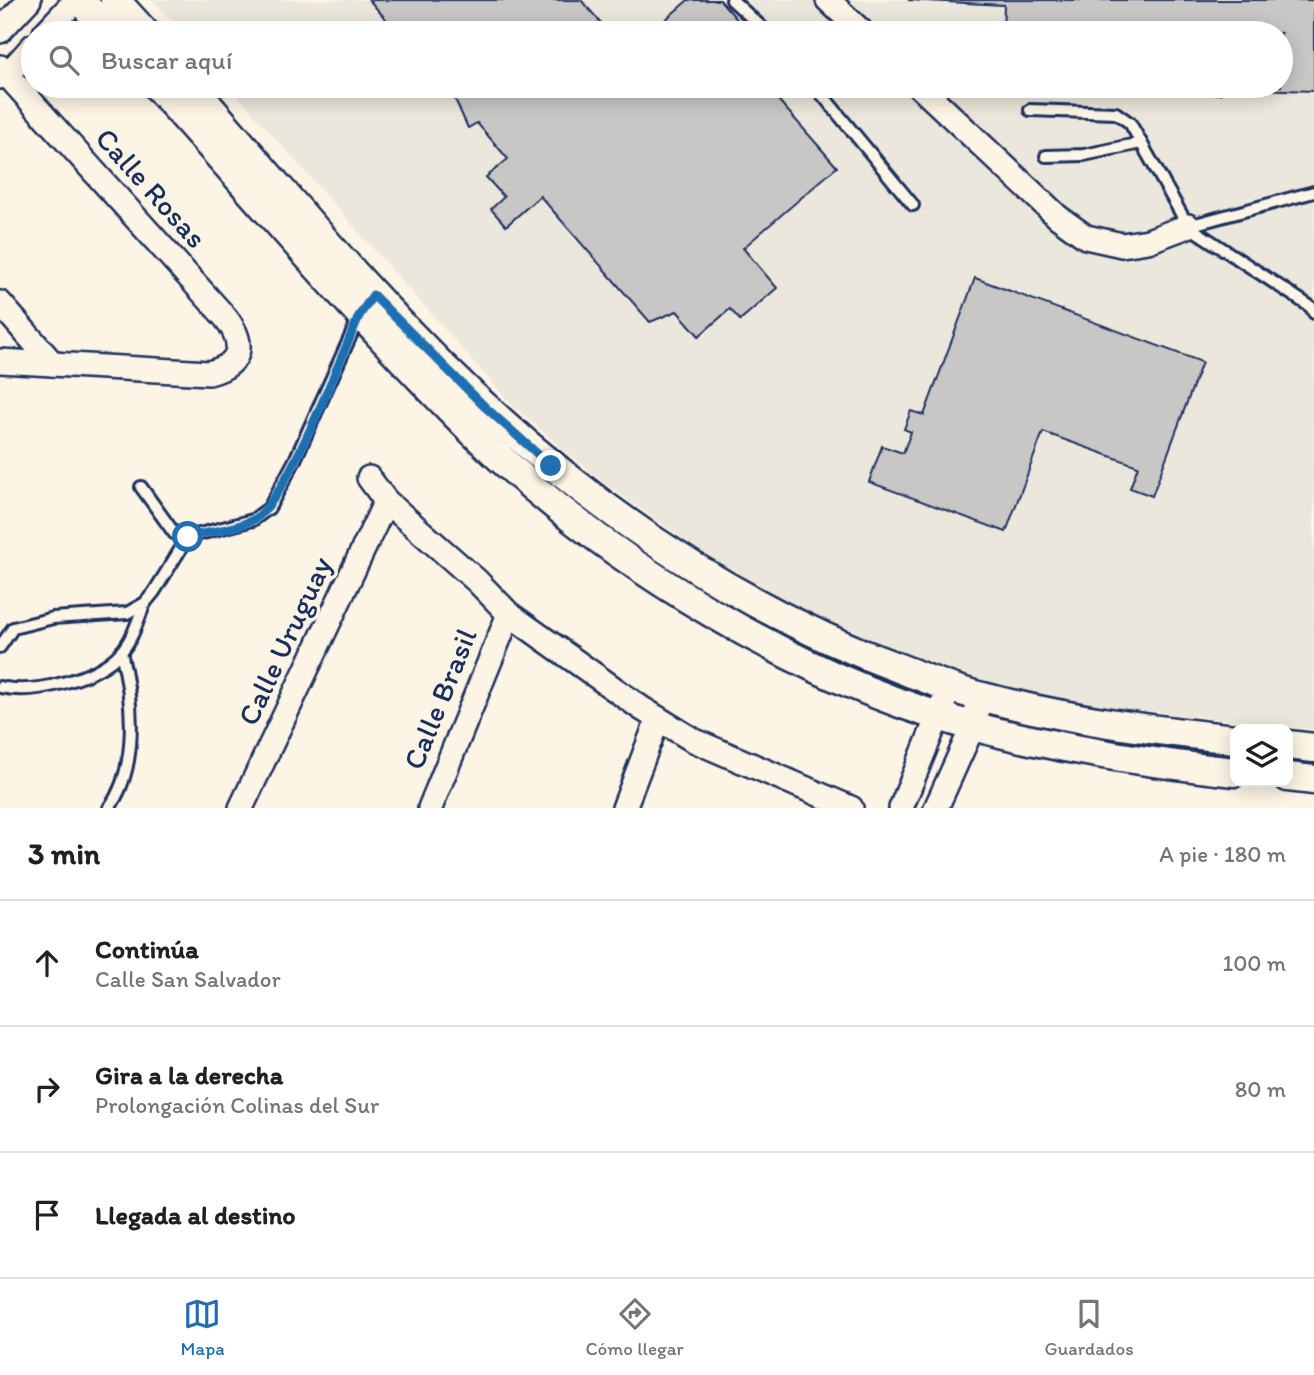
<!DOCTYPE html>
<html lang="es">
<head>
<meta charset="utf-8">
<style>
	body { margin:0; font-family:Itim,sans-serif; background:#f6f6f6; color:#202124 }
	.controls { position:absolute; right:21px; bottom:21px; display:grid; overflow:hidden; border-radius:14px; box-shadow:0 4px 18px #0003 }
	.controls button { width:63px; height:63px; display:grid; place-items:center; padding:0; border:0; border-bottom:2px solid #e0e0e0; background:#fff; color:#202124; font:35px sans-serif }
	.stop { position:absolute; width:21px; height:21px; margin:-16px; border:5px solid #1f6fb2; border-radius:50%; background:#fff }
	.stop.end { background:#1f6fb2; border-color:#fff; box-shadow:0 2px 7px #0008 }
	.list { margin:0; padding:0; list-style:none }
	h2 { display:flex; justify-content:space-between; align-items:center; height:91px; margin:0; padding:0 28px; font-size:30px }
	h2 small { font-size:23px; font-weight:400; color:#757577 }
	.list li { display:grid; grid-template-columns:46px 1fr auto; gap:21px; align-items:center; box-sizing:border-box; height:126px; padding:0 28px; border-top:2px solid #e0e0e0 }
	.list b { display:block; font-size:26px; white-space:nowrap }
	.list p { margin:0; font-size:23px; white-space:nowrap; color:#757577 }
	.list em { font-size:23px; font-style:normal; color:#757577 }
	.icon { flex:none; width:38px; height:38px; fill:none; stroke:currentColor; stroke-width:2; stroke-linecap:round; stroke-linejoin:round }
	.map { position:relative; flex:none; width:1314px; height:808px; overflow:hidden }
	.search { position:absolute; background:#fff; box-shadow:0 4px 18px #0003; left:21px; right:21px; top:21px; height:77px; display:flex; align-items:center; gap:18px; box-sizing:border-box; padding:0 24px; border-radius:38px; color:#757577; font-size:26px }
	.sheet { height:469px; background:#fff }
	nav { display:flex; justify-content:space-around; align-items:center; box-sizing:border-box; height:98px; border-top:2px solid #e0e0e0; background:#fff; font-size:19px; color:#757577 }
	nav a { display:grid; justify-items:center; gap:4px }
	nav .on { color:#1f6fb2 }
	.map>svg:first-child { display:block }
	.built { fill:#ece7dc }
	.building { fill:#c8c7c6; stroke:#1b2f5e; stroke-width:2 }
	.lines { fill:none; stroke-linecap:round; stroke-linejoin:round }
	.service-casing { stroke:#1b2f5e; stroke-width:16 }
	.minor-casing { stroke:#1b2f5e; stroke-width:28 }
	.tertiary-casing { stroke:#1b2f5e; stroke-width:33 }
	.service { stroke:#fcf5e5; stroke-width:10 }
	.minor { stroke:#fcf5e5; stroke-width:23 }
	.tertiary { stroke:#fcf5e5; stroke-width:28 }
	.route { stroke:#1f6fb2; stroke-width:9 }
	.labels { text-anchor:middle; stroke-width:7; stroke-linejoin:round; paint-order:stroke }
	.street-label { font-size:30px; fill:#1b2f5e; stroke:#fcf5e5 }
</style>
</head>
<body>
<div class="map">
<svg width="1314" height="808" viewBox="0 0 1314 808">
	<rect width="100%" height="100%" fill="#fcf5e5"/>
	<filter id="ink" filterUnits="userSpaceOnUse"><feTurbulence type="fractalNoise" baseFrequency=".0143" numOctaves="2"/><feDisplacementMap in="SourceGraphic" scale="14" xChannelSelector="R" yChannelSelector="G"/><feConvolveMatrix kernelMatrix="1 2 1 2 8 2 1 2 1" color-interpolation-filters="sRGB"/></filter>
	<g filter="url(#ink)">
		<!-- built -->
		<polygon class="built" points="153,0 1314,0 1314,729 1097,706 982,682 877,646 785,603 703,553 601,481 512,405 229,86 1281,86 1281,33 183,33"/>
		<!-- building -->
		<g class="building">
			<polygon points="369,0 581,0 610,33 398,33"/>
			<polygon points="688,0 720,0 749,33 650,33"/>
			<polygon points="908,0 1314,0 1314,91 1220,88 1220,94 1189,93 1190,86 1281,86 1281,33 1003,33 1004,5"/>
			<polygon points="444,86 766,86 837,167 743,248 777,288 740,320 730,309 699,336 677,311 650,322 540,196 506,226 491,209 504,197 486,177 508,159 477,123 468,128 455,99"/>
			<polygon points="975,278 1202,362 1152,496 1130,488 1138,466 1043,432 1006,532 869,482 882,446 903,453 911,432 904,429 911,411 924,415"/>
		</g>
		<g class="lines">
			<!-- service casing -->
			<g class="service-casing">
				<g id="service">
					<polyline points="732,0 768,33"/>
					<polyline points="815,86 913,205"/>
					<polyline points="1030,110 1116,113 1130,123 1188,226 1311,307 1314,313"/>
					<polyline points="1046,156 1084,155 1141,143"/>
					<polyline points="1188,226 1314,192"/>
					<polyline points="141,487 174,533 188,537 253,520 269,508 294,462 360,315"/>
					<polyline points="0,647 13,628 53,618 127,613 145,603 154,592 188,537"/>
					<path d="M0,687C34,695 97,679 121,652C133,639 138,619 145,603"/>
					<path d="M109,808C139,767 133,699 121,652"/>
				</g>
			</g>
			<!-- minor casing -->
			<g class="minor-casing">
				<g id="minor">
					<polyline points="828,0 863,33"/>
					<polyline points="0,31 29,0"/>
					<polyline points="45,33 76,0"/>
					<path d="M0,67L225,317C245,342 244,364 209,373L0,361"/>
					<polyline points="0,77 7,75 33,46"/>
					<polyline points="919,86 1058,217 1086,237 1122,245 1148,241 1188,226"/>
					<polyline points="0,303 53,364"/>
					<polyline points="369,478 386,501 477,581 509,614 641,708 693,740 851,808"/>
					<polyline points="241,808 386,501"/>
					<polyline points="430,808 509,614"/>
					<polyline points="624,808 658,719"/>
					<polyline points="901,808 945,699"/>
					<polyline points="936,808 973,726 980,697"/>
				</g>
			</g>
			<!-- tertiary casing -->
			<g class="tertiary-casing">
				<g id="tertiary">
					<polyline points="80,0 110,33"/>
					<polyline points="115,0 145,33"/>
					<path d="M157,86C262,203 363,323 475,434C604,561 804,683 980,728C1064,750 1150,763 1235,772"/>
					<path d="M191,86C252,155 310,226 372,293C520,456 697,594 904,670C930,680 956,691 983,697C1065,719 1151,730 1235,739"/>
					<polyline points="1288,745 1314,748"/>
					<polyline points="1288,777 1314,780"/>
				</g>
			</g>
			<!-- service -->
			<use href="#service" class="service"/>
			<!-- minor -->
			<use href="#minor" class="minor"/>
			<!-- tertiary -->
			<use href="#tertiary" class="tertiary"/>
		</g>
	</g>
	<g class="lines" filter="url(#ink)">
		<!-- route -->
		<path class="route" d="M188,537C208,532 237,529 255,519C287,499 341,357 359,316L373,295L485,407L551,466"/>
	</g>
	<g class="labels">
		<!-- street labels -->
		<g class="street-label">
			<text transform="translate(151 188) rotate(48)" y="10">Calle Rosas</text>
			<text transform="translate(285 641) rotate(-65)" y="10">Calle Uruguay</text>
			<text transform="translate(440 699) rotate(-68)" y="10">Calle Brasil</text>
		</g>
	</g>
</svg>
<div class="controls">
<button><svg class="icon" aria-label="layers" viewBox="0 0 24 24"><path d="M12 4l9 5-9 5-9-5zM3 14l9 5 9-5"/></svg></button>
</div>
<div class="stop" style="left:188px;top:537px"></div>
<div class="stop end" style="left:551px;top:466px"></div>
<div class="search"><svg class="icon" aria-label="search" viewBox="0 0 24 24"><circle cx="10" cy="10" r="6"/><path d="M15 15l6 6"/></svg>Buscar aquí</div>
</div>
<section class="sheet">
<h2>3 min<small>A pie · 180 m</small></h2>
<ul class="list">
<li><svg class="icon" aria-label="ahead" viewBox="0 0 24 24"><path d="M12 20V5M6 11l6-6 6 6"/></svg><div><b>Continúa</b><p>Calle San Salvador</p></div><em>100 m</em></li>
<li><svg class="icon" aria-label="right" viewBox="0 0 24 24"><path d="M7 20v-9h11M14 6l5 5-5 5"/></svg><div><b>Gira a la derecha</b><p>Prolongación Colinas del Sur</p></div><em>80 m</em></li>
<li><svg class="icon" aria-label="arrive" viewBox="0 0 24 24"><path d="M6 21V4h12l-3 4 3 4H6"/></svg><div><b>Llegada al destino</b></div></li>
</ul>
</section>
<nav>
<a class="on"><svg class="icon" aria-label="map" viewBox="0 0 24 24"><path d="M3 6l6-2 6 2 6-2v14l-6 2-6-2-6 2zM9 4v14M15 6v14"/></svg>Mapa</a>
<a><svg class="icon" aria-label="directions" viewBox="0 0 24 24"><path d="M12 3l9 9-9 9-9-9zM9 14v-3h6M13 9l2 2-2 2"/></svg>Cómo llegar</a>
<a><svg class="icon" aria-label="saved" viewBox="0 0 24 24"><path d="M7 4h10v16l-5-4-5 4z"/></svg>Guardados</a>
</nav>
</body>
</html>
